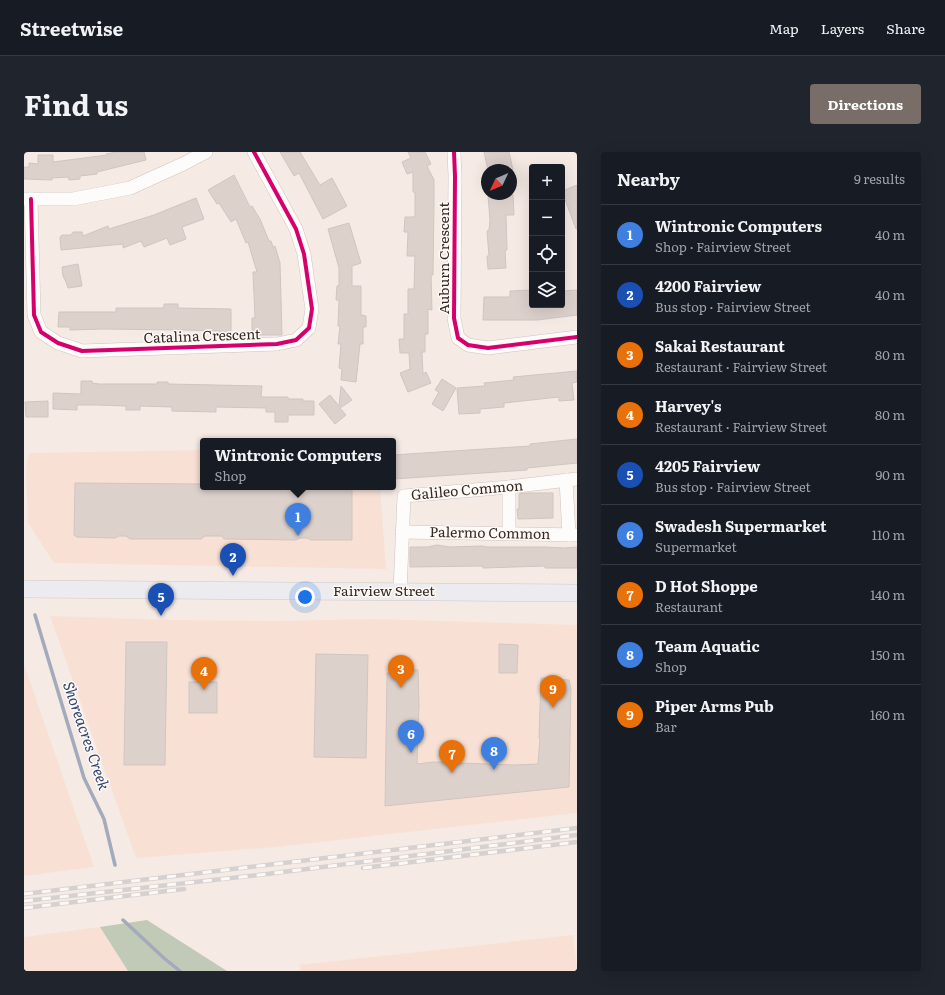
<!DOCTYPE html>
<html lang="en">
<head>
<meta charset="utf-8">
<style>
	body { margin:0; font-family:Literata,serif; background:#20242c; color:#f1f3f6 }
	.controls { position:absolute; right:12px; top:12px; display:grid; overflow:hidden; border-radius:4px; box-shadow:0 4px 16px #0002 }
	.controls button { width:36px; height:36px; display:grid; place-items:center; padding:0; border:0; border-bottom:1px solid #363941; background:#171b24; color:#f1f3f6; font:20px sans-serif }
	.compass { position:absolute; left:457px; top:12px; width:36px; height:36px; border-radius:50%; background:#171b24; box-shadow:0 4px 16px #0002; rotate:226deg }
	.you { position:absolute; left:281px; top:445px; width:14px; height:14px; margin:-10px; border:3px solid #fff; border-radius:50%; background:#1a73e8; box-shadow:0 0 0 6px #1a73e833 }
	.badge { display:grid; place-items:center; width:26px; height:26px; border-radius:50%; background:#786d67; color:#fff; font-size:13px; font-weight:700 }
	.pin { position:absolute; translate:-50% -33px; filter:drop-shadow(0 1px 2px #0008) }
	.pin::after { content:''; position:absolute; top:21px; width:14px; height:12px; background:inherit; clip-path:polygon(0 0,100% 0,50% 100%) }
	.popup { position:absolute; left:176px; top:286px; width:196px; height:52px; box-sizing:border-box; display:grid; place-content:center; border-radius:4px; background:#171b24; filter:drop-shadow(0 1px 3px #0005); font-size:13px; white-space:nowrap; color:#9ea1a6 }
	.popup b { font-size:15px; color:#f1f3f6 }
	.popup::after { content:''; position:absolute; left:50%; top:100%; margin-left:-8px; border:8px solid transparent; border-top-color:#171b24 }
	.list { margin:0; padding:0; list-style:none }
	h2 { display:flex; justify-content:space-between; align-items:center; height:52px; margin:0; padding:0 16px; font-size:17px }
	h2 small { font-size:13px; font-weight:400; color:#9ea1a6 }
	.list li { display:grid; grid-template-columns:26px 1fr auto; gap:12px; align-items:center; box-sizing:border-box; height:60px; padding:0 16px; border-top:1px solid #363941 }
	.list b { display:block; font-size:15px; white-space:nowrap }
	.list p { margin:0; font-size:13px; white-space:nowrap; color:#9ea1a6 }
	.list em { font-size:13px; font-style:normal; color:#9ea1a6 }
	.icon { flex:none; width:22px; height:22px; fill:none; stroke:currentColor; stroke-width:2; stroke-linecap:round; stroke-linejoin:round }
	.map { position:relative; flex:none; width:553px; height:819px; overflow:hidden; border-radius:4px }
	header { display:flex; align-items:center; gap:24px; box-sizing:border-box; height:56px; padding:0 20px; background:#171b24; border-bottom:1px solid #363941 }
	header strong { font-size:19px }
	nav { display:flex; gap:22px; margin-inline-start:auto; font-size:14px }
	.intro { display:flex; align-items:center; justify-content:space-between; box-sizing:border-box; height:96px; padding:0 24px }
	h1 { margin:0; font-size:28px }
	.button { padding:10px 18px; border-radius:4px; background:#786d67; color:#fff; font-size:14px; font-weight:700 }
	main { display:flex; gap:24px; padding:0 24px }
	aside { flex:1; background:#171b24; border-radius:4px; box-shadow:0 4px 16px #0002 }
	.map>svg:first-child { display:block }
	.built { fill:#f8e1d4 }
	.forest { fill:#c1c9b7 }
	.lines { fill:none; stroke-linecap:round; stroke-linejoin:round }
	.stream { stroke:#a3aabc; stroke-width:3.5 }
	.building { fill:#ddd1cc; stroke:#d0c5c1 }
	.minor-casing { stroke:#cec5c0; stroke-width:14 }
	.major-casing { stroke:#cec9c5; stroke-width:18 }
	.minor { stroke:#fefcfb; stroke-width:13 }
	.major { stroke:#ececf0; stroke-width:17 }
	.rail-casing { stroke:#d5d1d0; stroke-width:4.5 }
	.rail { stroke:#fef8f5; stroke-width:3; stroke-dasharray:9; stroke-linecap:butt }
	.cycleway-casing { stroke:#fef8f5; stroke-width:6 }
	.cycleway { stroke:#d6006c; stroke-width:4 }
	.labels { text-anchor:middle; stroke-width:3; stroke-linejoin:round; paint-order:stroke }
	.street-label { font-size:14px; fill:#342a24; stroke:#fef8f5 }
	.water-label { font-size:15px; font-style:italic; fill:#31456f; stroke:#fef8f5 }
</style>
</head>
<body>
<header>
<strong>Streetwise</strong>
<nav><a>Map</a><a>Layers</a><a>Share</a></nav>
</header>
<div class="intro"><h1>Find us</h1><a class="button">Directions</a></div>
<main>
<div class="map">
<svg width="553" height="819" viewBox="0 0 553 819">
	<rect width="100%" height="100%" fill="#f5eae4"/>
	<!-- built -->
	<g class="built">
		<polygon points="179,298 179,335 356,335 362,417 30,411 4,371 2,318 5,301"/>
		<polygon points="26,464 148,468 254,469 349,467 553,473 553,661 252,695 112,706"/>
		<polygon points="0,512 70,715 0,724"/>
		<polygon points="76,775 104,819 0,819 0,785"/>
		<polygon points="549,783 553,819 277,819 275,813"/>
	</g>
	<!-- forest -->
	<polygon class="forest" points="123,768 203,819 104,819 76,775"/>
	<g class="lines">
		<!-- stream -->
		<g class="stream">
			<polyline points="11,463 60,626 80,667 91,713"/>
			<polyline points="99,768 141,807 156,819"/>
		</g>
	</g>
	<!-- building -->
	<g class="building">
		<polygon points="92,0 120,0 122,8 73,20 73,22 56,24 56,27 45,28 44,25 28,26 28,28 0,27 0,15 5,15 5,11 14,12 14,3 29,3 29,10 83,3 82,2"/>
		<polygon points="256,0 276,0 296,33 308,26 323,54 299,67 275,21 270,24"/>
		<polygon points="384,0 401,0 407,12 403,14 410,28 410,52 409,123 407,123 408,158 404,157 404,182 401,182 401,200 398,200 399,222 402,220 407,231 384,240 376,221 386,217 385,201 376,201 375,187 380,187 380,162 384,162 384,137 390,137 391,104 383,104 384,80 380,80 381,65 391,65 391,40 389,40 389,20 383,22 378,10 387,6"/>
		<polygon points="460,0 485,0 489,18 464,18"/>
		<polygon points="210,23 226,55 228,54 236,67 245,89 247,89 249,95 251,94 256,111 258,183 228,183 228,166 231,166 229,120 233,120 224,90 222,91 212,67 207,70 195,51 193,52 184,38"/>
		<polygon points="553,33 553,77 552,77 538,39"/>
		<polygon points="489,42 490,63 482,63 483,98 481,98 482,116 464,117 463,104 465,104 463,79 465,78 466,69 464,43"/>
		<polygon points="172,46 180,67 158,75 162,87 146,93 143,86 120,95 117,89 99,96 99,92 37,98 36,85 38,83 47,83 49,80 58,80 59,84 84,74 85,77 130,63"/>
		<polygon points="325,71 337,111 328,114 328,134 337,134 337,163 342,164 342,175 339,175 339,192 336,192 332,230 317,228 318,217 315,216 317,192 314,192 316,174 314,174 315,148 312,148 313,134 315,134 315,116 304,77"/>
		<polygon points="54,112 58,134 44,136 42,130 39,124 38,115"/>
		<polygon points="508,138 508,153 538,153 538,139 553,138 553,163 513,168 459,168 460,145 486,145 486,139"/>
		<polygon points="140,152 154,152 154,156 207,157 207,181 196,181 196,179 160,178 78,177 46,178 46,175 34,175 35,160 92,160 92,156 140,156"/>
		<polygon points="553,219 553,230 548,231 550,248 535,249 535,245 480,251 480,255 456,257 456,261 435,262 433,236 461,234 460,231 490,228 489,225"/>
		<polygon points="418,227 432,236 419,259 408,252 415,240 411,238"/>
		<polygon points="57,229 68,229 68,231 75,232 133,232 133,230 144,230 144,232 238,234 237,245 264,245 264,247 279,247 279,249 290,249 290,263 264,263 264,270 251,270 251,260 242,260 242,256 192,255 192,260 148,259 148,255 116,254 116,258 102,258 102,254 74,253 53,253 53,258 29,257 29,241 57,242"/>
		<polygon points="317,234 328,248 316,256 322,263 311,272 295,252 306,243 315,254"/>
		<polygon points="24,249 24,265 2,265 1,250"/>
		<polygon points="553,287 553,311 503,316 503,318 370,327 369,326 369,303 506,294 506,292"/>
		<polygon points="51,331 179,332 179,335 328,335 328,388 287,388 283,386 276,386 272,388 200,387 198,384 181,384 177,387 106,387 102,384 95,384 91,386 53,385 50,383"/>
		<polygon points="502,341 529,341 529,366 494,367 493,357 495,357 495,342"/>
		<polygon points="413,393 425,395 459,394 462,395 521,395 540,396 553,395 553,416 521,416 521,414 459,416 459,414 386,415 386,395 404,395"/>
		<polygon points="102,490 143,490 141,613 100,613"/>
		<polygon points="475,492 494,493 493,521 475,521"/>
		<polygon points="292,502 344,503 342,606 290,605"/>
		<polygon points="368,518 394,518 395,553 393,612 409,610 490,613 514,612 516,586 515,586 517,526 545,528 547,536 545,635 361,654 363,521 368,521"/>
		<rect x="165" y="530" width="28" height="31"/>
	</g>
	<g class="lines">
		<!-- minor casing -->
		<g class="minor-casing">
			<g id="minor">
				<polyline points="430,0 431,24 430,166 434,186 444,193 464,196 553,185"/>
				<polyline points="0,47 49,47 106,36 159,12 182,0"/>
				<polyline points="7,47 10,163 17,180 34,191 58,199 253,192 272,188 285,176 288,157 280,102 272,77 230,0"/>
				<polyline points="542,328 545,383"/>
				<polyline points="485,335 485,382"/>
				<polyline points="378,380 553,383"/>
				<polyline points="376,440 380,344 485,335 553,327"/>
			</g>
		</g>
		<!-- major casing -->
		<g class="major-casing">
			<polyline id="major" points="0,437 553,441"/>
		</g>
		<!-- minor -->
		<use href="#minor" class="minor"/>
		<!-- major -->
		<use href="#major" class="major"/>
		<!-- rail casing -->
		<g class="rail-casing">
			<g id="rail">
				<polyline points="339,716 553,690"/>
				<polyline points="0,742 553,676"/>
				<polyline points="0,749 243,722 553,683"/>
				<polyline points="0,756 160,737"/>
			</g>
		</g>
		<!-- rail -->
		<use href="#rail" class="rail"/>
		<!-- cycleway casing -->
		<g class="cycleway-casing">
			<g id="cycleway">
				<polyline points="430,0 431,24 430,166 434,186 444,193 464,196 553,185"/>
				<polyline points="7,47 10,163 17,180 34,191 58,199 253,192 272,188 285,176 288,157 280,102 272,77 230,0"/>
			</g>
		</g>
		<!-- cycleway -->
		<use href="#cycleway" class="cycleway"/>
	</g>
	<g class="labels">
		<!-- street labels -->
		<g class="street-label">
			<text transform="translate(420 106) rotate(-90)" y="5">Auburn Crescent</text>
			<text transform="translate(178 184) rotate(-2)" y="5">Catalina Crescent</text>
			<text transform="translate(443 338) rotate(-5)" y="5">Galileo Common</text>
			<text transform="translate(466 381) rotate(1)" y="5">Palermo Common</text>
			<text x="360" y="444">Fairview Street</text>
		</g>
		<!-- water labels -->
		<g class="water-label">
			<text transform="translate(62 584) rotate(71)" y="5">Shoreacres Creek</text>
		</g>
	</g>
</svg>
<div class="controls">
<button>+</button>
<button>−</button>
<button><svg class="icon" aria-label="locate" viewBox="0 0 24 24"><circle cx="12" cy="12" r="6"/><path d="M12 2v4M12 18v4M2 12h4M18 12h4"/></svg></button>
<button><svg class="icon" aria-label="layers" viewBox="0 0 24 24"><path d="M12 4l9 5-9 5-9-5zM3 14l9 5 9-5"/></svg></button>
</div>
<svg class="compass" viewBox="-18 -18 36 36"><path d="M0-13l5 13h-10z" fill="#e53935"/><path d="M0 13l5-13h-10z" fill="#9ea1a6"/></svg>
<div class="you"></div>
<div class="pin badge" style="left:274px;top:384px;background:#3f7fe0">1</div>
<div class="popup"><b>Wintronic Computers</b>Shop</div>
<div class="pin badge" style="left:209px;top:424px;background:#1a4fb4">2</div>
<div class="pin badge" style="left:377px;top:536px;background:#e8710a">3</div>
<div class="pin badge" style="left:180px;top:538px;background:#e8710a">4</div>
<div class="pin badge" style="left:137px;top:464px;background:#1a4fb4">5</div>
<div class="pin badge" style="left:387px;top:601px;background:#3f7fe0">6</div>
<div class="pin badge" style="left:428px;top:621px;background:#e8710a">7</div>
<div class="pin badge" style="left:470px;top:618px;background:#3f7fe0">8</div>
<div class="pin badge" style="left:529px;top:556px;background:#e8710a">9</div>
</div>
<aside>
<h2>Nearby<small>9 results</small></h2>
<ul class="list">
<li><span class="badge" style="background:#3f7fe0">1</span><div><b>Wintronic Computers</b><p>Shop · Fairview Street</p></div><em>40 m</em></li>
<li><span class="badge" style="background:#1a4fb4">2</span><div><b>4200 Fairview</b><p>Bus stop · Fairview Street</p></div><em>40 m</em></li>
<li><span class="badge" style="background:#e8710a">3</span><div><b>Sakai Restaurant</b><p>Restaurant · Fairview Street</p></div><em>80 m</em></li>
<li><span class="badge" style="background:#e8710a">4</span><div><b>Harvey's</b><p>Restaurant · Fairview Street</p></div><em>80 m</em></li>
<li><span class="badge" style="background:#1a4fb4">5</span><div><b>4205 Fairview</b><p>Bus stop · Fairview Street</p></div><em>90 m</em></li>
<li><span class="badge" style="background:#3f7fe0">6</span><div><b>Swadesh Supermarket</b><p>Supermarket</p></div><em>110 m</em></li>
<li><span class="badge" style="background:#e8710a">7</span><div><b>D Hot Shoppe</b><p>Restaurant</p></div><em>140 m</em></li>
<li><span class="badge" style="background:#3f7fe0">8</span><div><b>Team Aquatic</b><p>Shop</p></div><em>150 m</em></li>
<li><span class="badge" style="background:#e8710a">9</span><div><b>Piper Arms Pub</b><p>Bar</p></div><em>160 m</em></li>
</ul>
</aside>
</main>
</body>
</html>
